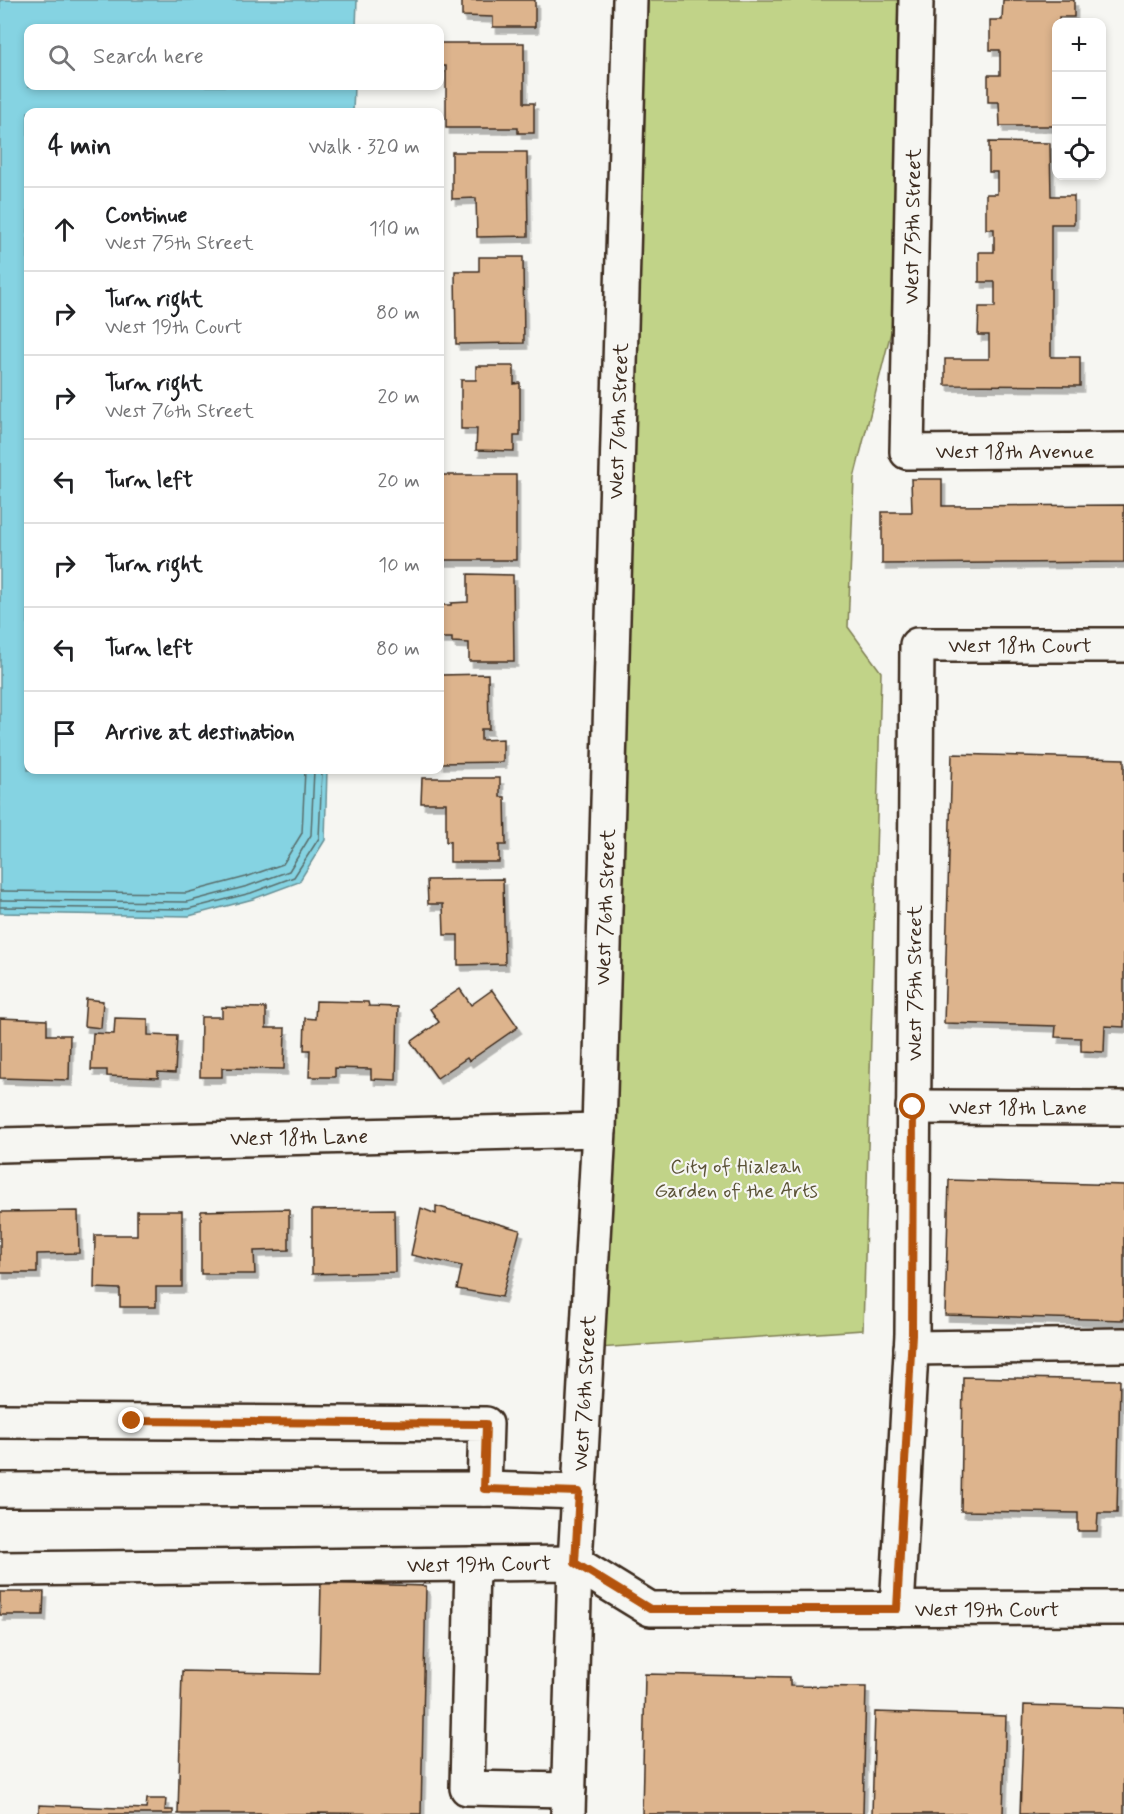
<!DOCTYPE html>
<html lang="en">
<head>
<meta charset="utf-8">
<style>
	body { margin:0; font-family:Mynerve,sans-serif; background:#f6f6f6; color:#202124 }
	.controls { position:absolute; right:18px; top:18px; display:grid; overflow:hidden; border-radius:12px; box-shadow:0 3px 9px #0003 }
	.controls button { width:54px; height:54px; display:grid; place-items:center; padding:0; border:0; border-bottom:2px solid #e0e0e0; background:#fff; color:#202124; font:30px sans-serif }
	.stop { position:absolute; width:18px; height:18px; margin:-14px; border:4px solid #b45309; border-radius:50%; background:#fff }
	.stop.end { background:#b45309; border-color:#fff; box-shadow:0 2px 6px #0008 }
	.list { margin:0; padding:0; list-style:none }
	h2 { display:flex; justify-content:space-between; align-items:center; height:78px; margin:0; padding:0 24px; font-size:26px }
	h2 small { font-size:20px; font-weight:400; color:#757577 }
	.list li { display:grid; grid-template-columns:39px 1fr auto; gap:18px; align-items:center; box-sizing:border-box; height:84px; padding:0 24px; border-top:2px solid #e0e0e0 }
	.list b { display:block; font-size:22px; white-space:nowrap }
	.list p { margin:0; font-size:20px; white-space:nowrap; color:#757577 }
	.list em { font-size:20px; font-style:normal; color:#757577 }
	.icon { flex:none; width:33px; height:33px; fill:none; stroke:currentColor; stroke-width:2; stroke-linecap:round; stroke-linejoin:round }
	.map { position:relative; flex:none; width:1124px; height:1814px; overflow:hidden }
	.search { position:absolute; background:#fff; box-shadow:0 3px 9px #0003; left:24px; top:24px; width:420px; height:66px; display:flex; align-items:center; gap:15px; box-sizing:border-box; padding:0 21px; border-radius:12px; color:#757577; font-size:22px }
	.panel { position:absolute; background:#fff; box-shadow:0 3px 9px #0003; left:24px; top:108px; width:420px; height:666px; border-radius:12px }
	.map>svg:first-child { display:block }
	.green { fill:#c1d388; stroke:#7e7e53; stroke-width:1.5 }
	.water { fill:#85d3e2; stroke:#678f94; stroke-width:1.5 }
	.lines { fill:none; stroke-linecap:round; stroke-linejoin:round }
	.shore { stroke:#596e6c; stroke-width:1.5 }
	.building { fill:#ddb48d; stroke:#3b2a1e; stroke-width:1.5; filter:url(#shadow) }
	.minor-casing { stroke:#3b2a1e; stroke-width:38 }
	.minor { stroke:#f6f6f2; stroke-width:33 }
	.route { stroke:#b45309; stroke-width:8 }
	.labels { text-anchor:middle; stroke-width:4.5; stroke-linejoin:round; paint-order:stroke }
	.street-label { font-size:21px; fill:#3b2a1e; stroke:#f6f6f2 }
	.park-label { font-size:21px; fill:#5c5438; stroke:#f6f6f2 }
</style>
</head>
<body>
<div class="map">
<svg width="1124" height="1814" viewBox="0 0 1124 1814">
	<defs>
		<filter id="shadow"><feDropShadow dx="3.5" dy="6" stdDeviation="0" flood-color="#0004"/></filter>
	</defs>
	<rect width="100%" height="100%" fill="#f6f6f2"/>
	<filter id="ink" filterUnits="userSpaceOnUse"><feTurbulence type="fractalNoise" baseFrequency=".0167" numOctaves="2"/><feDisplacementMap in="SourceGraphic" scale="12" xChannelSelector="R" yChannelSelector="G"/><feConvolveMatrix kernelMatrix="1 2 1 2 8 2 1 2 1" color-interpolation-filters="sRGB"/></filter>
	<g filter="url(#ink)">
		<!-- green -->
		<polygon class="green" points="641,0 898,0 893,324 854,478 848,627 881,672 863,1330 598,1348"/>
		<!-- water -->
		<polygon class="water" points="0,0 357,0 356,28 28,28 28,86 354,86 353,112 28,112 28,770 327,770 325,840 299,882 253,899 189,916 0,913"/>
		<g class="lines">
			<!-- shore -->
			<g class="shore">
				<polyline points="0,891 186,893 246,877 283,864 302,833 305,770"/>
				<polyline points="0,900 187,902 248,886 289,871 311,835 314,770"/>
				<polyline points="0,907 188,909 251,893 294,877 319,838 322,770"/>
			</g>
		</g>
		<!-- building -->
		<g class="building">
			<polygon points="462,0 535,0 535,27 493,27 493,17 462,16"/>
			<polygon points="1003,0 1074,0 1074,17 1059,17 1059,22 1056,22 1056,126 1000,126 999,102 988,102 988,75 1000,75 1000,50 990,50 990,20 1002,20"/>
			<polygon points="440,43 524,43 524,103 534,103 534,133 518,133 518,128 446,128 446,66 440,66"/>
			<polygon points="989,142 1050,143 1051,196 1074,196 1074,224 1051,224 1051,357 1080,357 1080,386 945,385 945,359 989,359 989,335 978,335 979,307 995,307 995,282 979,282 979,252 994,252 994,229 986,229 986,194 997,194 997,172 989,172"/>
			<polygon points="452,152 527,152 528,236 477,237 476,198 452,199"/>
			<polygon points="479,257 523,257 524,343 456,344 455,271 479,271"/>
			<polygon points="476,366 514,366 514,384 520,383 520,436 514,436 514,451 476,450 477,429 461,429 461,380 476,380"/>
			<rect x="440" y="475" width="76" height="85"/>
			<polygon points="911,479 942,479 942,506 1124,505 1124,562 882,564 882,512 912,512"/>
			<polygon points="468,574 513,575 514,661 469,661 469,643 452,642 452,638 440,638 440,605 451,605 451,603 468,602"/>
			<polygon points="488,674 489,729 481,729 481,740 503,739 503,762 440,763 440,675"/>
			<polygon points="952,754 1124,759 1124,1027 1105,1026 1104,1052 1081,1051 1081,1038 1055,1037 1056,1026 944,1023"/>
			<polygon points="422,778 500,778 500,797 505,797 506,845 499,845 499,862 450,862 450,841 446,842 446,803 421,803"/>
			<polygon points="503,879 505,964 458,965 458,935 444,935 443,904 428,904 427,880"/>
			<polygon points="460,989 471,1005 492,990 518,1027 469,1061 467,1058 437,1078 411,1042 439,1022 430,1009"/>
			<polygon points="86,999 103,1001 101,1028 84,1026"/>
			<polygon points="316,1001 368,1002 369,1006 398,1007 396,1080 371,1079 371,1069 335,1068 335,1077 309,1077 310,1050 304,1050 305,1018 315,1019"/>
			<polygon points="222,1007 266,1008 266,1028 285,1028 284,1069 222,1068 222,1077 200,1077 201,1017 222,1017"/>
			<polygon points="0,1018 47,1020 47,1035 70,1035 69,1080 0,1078"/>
			<polygon points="115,1018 148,1019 148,1035 177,1036 175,1073 158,1072 158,1078 107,1076 107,1070 91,1070 93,1033 114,1034"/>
			<polygon points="949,1180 1124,1185 1124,1320 945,1315"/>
			<polygon points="436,1206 520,1230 502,1297 457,1289 462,1266 411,1255 421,1208 436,1214"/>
			<polygon points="289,1209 289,1250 254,1251 255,1274 201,1274 201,1211"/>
			<polygon points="394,1209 395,1272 312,1274 312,1210"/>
			<polygon points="78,1211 79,1253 37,1254 37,1273 0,1273 0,1212"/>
			<polygon points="137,1211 182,1211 182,1287 156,1287 156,1307 120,1307 120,1289 94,1288 95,1235 137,1235"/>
			<polygon points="963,1377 1120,1380 1117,1513 1098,1513 1097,1531 1078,1531 1078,1513 961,1511"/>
			<polygon points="321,1583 426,1586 421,1814 311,1813 311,1814 178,1814 182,1671 319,1674"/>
			<polygon points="0,1592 44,1592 43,1615 0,1615"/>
			<polygon points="645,1674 790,1677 790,1686 866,1687 863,1814 642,1814"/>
			<polygon points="1024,1705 1124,1708 1124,1814 1020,1814"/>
			<polygon points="875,1712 1006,1716 1003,1814 872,1814"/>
			<polygon points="147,1799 166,1799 165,1810 173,1810 173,1814 39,1814 39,1805 146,1809"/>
		</g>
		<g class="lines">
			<!-- minor casing -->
			<g class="minor-casing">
				<g id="minor">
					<polyline points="916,0 907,452 1124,450"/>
					<polyline points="913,1107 1124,1108"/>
					<polyline points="0,1145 599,1130"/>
					<polyline points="911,1348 1124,1345"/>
					<polyline points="0,1421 486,1424 484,1489"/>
					<polyline points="0,1490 484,1489 579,1492"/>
					<polyline points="472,1564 467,1788 569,1790"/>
					<polyline points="0,1569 575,1563 650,1609 1124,1608"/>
					<polyline points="897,1609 912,1334 917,645 1124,645"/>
					<polyline points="568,1814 575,1563 599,1130 630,0"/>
				</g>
			</g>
			<!-- minor -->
			<use href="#minor" class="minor"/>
		</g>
	</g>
	<g class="lines" filter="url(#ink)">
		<!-- route -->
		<polyline class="route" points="132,1421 486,1424 484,1489 579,1492 575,1563 650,1609 897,1609 912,1334 913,1107"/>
	</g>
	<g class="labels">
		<!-- street labels -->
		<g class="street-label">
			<text transform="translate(912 226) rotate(-89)" y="7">West 75th Street</text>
			<text transform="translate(618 421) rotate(-88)" y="7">West 76th Street</text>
			<text x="1015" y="458">West 18th Avenue</text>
			<text x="1020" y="652">West 18th Court</text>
			<text transform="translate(605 907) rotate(-88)" y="7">West 76th Street</text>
			<text transform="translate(914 983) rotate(-90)" y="7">West 75th Street</text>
			<text x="1018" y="1114">West 18th Lane</text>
			<text transform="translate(299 1137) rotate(-1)" y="7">West 18th Lane</text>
			<text transform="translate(584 1393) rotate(-87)" y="7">West 76th Street</text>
			<text transform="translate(479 1564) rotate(-1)" y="7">West 19th Court</text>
			<text x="987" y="1616">West 19th Court</text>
		</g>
		<!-- park labels -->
		<g class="park-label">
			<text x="736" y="1173">City of Hialeah<tspan x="736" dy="24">Garden of the Arts</tspan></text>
		</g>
	</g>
</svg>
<div class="controls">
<button>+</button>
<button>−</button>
<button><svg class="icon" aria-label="locate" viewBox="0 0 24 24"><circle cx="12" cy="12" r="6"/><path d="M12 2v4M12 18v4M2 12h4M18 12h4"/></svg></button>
</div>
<div class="stop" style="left:913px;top:1107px"></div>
<div class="stop end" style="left:132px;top:1421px"></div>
<div class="search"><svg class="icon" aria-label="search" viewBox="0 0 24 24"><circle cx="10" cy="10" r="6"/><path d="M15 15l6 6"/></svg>Search here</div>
<section class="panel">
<h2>4 min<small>Walk · 320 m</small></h2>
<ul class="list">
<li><svg class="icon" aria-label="ahead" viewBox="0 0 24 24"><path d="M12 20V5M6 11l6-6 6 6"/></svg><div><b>Continue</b><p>West 75th Street</p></div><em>110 m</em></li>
<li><svg class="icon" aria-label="right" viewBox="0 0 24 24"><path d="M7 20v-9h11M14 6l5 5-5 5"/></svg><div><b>Turn right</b><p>West 19th Court</p></div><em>80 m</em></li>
<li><svg class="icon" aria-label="right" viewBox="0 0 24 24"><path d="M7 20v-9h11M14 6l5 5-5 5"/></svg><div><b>Turn right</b><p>West 76th Street</p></div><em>20 m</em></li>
<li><svg class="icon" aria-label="left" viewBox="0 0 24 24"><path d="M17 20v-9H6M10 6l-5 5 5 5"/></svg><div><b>Turn left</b></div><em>20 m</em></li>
<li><svg class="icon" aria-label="right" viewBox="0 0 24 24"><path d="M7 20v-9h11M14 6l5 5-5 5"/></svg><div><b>Turn right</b></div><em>10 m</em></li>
<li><svg class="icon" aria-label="left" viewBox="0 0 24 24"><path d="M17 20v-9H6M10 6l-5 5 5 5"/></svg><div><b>Turn left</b></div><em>80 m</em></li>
<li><svg class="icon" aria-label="arrive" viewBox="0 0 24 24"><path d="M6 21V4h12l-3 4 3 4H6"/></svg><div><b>Arrive at destination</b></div></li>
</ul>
</section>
</div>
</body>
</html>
